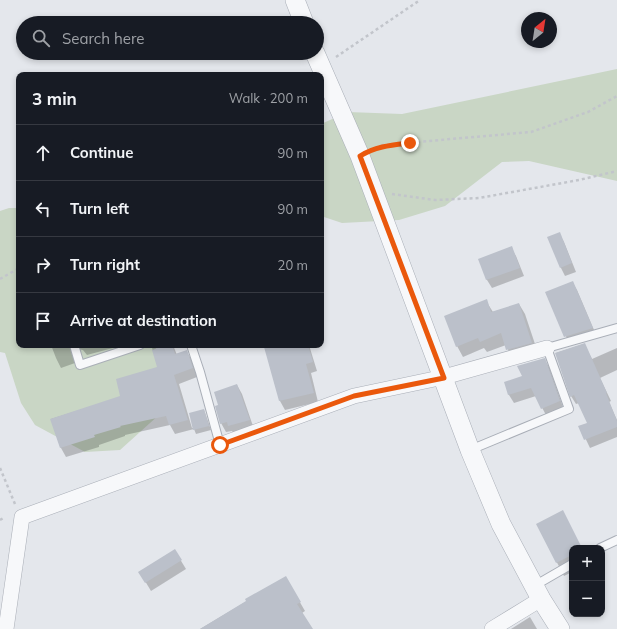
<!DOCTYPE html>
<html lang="en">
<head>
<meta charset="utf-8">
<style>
	body { margin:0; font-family:Mulish,sans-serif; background:#20242c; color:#f1f3f6 }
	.controls { position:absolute; right:12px; bottom:12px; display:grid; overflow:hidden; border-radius:8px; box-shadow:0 2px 6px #0003 }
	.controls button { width:36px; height:36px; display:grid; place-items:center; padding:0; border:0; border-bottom:1px solid #363941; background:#171b24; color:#f1f3f6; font:20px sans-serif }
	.compass { position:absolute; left:521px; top:12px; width:36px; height:36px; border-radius:50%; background:#171b24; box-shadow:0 2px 6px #0003; rotate:30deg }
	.stop { position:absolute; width:12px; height:12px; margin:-9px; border:3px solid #ea580c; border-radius:50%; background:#fff }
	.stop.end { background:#ea580c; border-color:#fff; box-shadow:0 1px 4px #0008 }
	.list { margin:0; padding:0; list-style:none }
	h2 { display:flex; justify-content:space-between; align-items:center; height:52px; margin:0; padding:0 16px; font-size:17px }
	h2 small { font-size:13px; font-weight:400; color:#9ea1a6 }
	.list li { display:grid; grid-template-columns:26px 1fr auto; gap:12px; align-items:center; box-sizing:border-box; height:56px; padding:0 16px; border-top:1px solid #363941 }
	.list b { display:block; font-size:15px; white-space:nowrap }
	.list em { font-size:13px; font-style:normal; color:#9ea1a6 }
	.icon { flex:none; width:22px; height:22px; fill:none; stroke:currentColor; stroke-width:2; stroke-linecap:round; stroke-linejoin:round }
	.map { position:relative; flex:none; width:617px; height:629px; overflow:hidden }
	.search { position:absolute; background:#171b24; box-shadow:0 2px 6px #0003; left:16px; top:16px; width:308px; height:44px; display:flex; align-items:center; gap:10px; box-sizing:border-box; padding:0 14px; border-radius:22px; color:#9ea1a6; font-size:15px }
	.panel { position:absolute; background:#171b24; box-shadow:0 2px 6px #0003; left:16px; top:72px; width:308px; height:276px; border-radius:8px }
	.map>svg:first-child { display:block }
	.green { fill:#c9d6c5 }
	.shadow { fill:#0003 }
	.building { fill:#bbc0ca }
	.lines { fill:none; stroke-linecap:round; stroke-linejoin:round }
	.service-casing { stroke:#a9aeb7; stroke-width:10 }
	.minor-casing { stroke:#a9aeb7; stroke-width:16 }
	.tertiary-casing { stroke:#a9aeb7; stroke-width:20 }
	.path { stroke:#c2c5cb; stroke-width:2.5; stroke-dasharray:3 3; stroke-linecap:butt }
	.service { stroke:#f7f8fa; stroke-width:8 }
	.minor { stroke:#f7f8fa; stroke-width:15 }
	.tertiary { stroke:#f7f8fa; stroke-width:19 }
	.route { stroke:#ea580c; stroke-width:5 }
</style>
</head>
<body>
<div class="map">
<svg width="617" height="629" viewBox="0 0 617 629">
	<rect width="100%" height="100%" fill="#e4e7ec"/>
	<!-- green -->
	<g class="green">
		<polygon points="617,69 617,181 529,161 502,162 445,206 399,220 342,223 321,216 321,124 348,112 402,114"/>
		<polygon points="9,208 19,208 19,345 154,345 162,360 170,405 120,450 85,452 35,425 21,403 5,353 0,352 0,211"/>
	</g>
	<!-- shadow -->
	<g class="shadow">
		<polygon points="559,233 564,242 576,272 565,276 561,268"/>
		<polygon points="511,248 516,256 524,276 492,288 487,280 480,260"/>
		<polygon points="572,282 577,290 597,337 570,345 546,293"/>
		<polygon points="486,301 493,312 519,304 525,314 538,353 513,360 506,345 487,352 484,348 463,357 457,346"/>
		<polygon points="584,344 592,359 617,348 617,370 600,378 611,401 609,402 617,420 617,437 590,448 580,427 589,423 579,403 576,404 571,396 556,353"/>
		<polygon points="51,345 136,345 122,349 120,346 87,355 83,350 78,349 75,363 61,368 56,358"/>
		<polygon points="151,345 173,345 177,355 186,351 192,360 197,377 179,384 192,428 193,428 204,410 211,430 196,434 194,429 175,434 170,425 125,435 125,436 99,445 99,447 66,457 61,448 51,419 121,397 159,368"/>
		<polygon points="274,345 309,345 317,371 311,373 318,402 285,410 280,401 266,348"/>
		<polygon points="544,359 549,367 564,410 547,417 536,396 514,403 509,395 506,383 523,377"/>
		<polygon points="237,385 242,394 254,429 234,434 232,431 226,432 221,423"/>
		<polygon points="537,524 582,548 572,548 572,572 564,576"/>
		<polygon points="175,551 186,569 151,591 145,581"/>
		<polygon points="286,578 305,611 302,613 312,629 200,629"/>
		<polygon points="530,617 537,629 511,629"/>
	</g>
	<!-- building -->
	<g class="building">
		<polygon points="560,232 572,263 560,268 547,237"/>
		<polygon points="512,246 520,268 486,280 478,259"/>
		<polygon points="573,281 593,328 564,337 545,292"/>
		<polygon points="487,299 491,312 519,303 532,343 506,350 501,333 480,342 478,338 456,347 444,316"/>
		<polygon points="585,343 607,393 606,393 617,421 617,427 584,440 578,426 587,423 574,395 570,397 555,353"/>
		<polygon points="167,345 172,345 175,354 187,350 193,368 174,375 188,420 169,425 166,416 120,426 121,427 94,435 95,437 60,448 50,419 120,396 116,379 157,367 152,350"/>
		<polygon points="273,345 308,345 313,362 306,364 314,393 279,401 264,347"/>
		<polygon points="545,358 560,401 541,409 531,388 508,395 504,382 522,376 517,366"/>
		<polygon points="237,384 250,420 228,426 227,422 220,424 215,406 218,405 214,392"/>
		<polygon points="204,409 209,426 193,430 189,413"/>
		<polygon points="563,510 582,548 572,548 572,555 556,563 536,524"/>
		<polygon points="175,549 182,560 145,583 138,572"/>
		<polygon points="286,576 301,602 297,604 313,629 200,629 246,601 245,599"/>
	</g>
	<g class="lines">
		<!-- service casing -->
		<g class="service-casing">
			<g id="service">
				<polyline points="74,345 80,365 140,345"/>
				<polyline points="191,345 200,372 220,445"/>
				<polyline points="470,450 569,409 547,348 617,328"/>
				<polyline points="600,548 617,540"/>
				<polyline points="534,586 572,564"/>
			</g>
		</g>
		<!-- minor casing -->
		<g class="minor-casing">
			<g id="minor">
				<polyline points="6,629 22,517 354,396 444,377 547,348"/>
				<polyline points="492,629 541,599"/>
			</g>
		</g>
		<!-- tertiary casing -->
		<g class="tertiary-casing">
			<g id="tertiary">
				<polyline points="295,0 304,23"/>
				<polyline points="315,53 360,156 470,450 501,524 541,599 560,629"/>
			</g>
		</g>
		<!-- path -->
		<g class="path">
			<polyline points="336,57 420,0"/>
			<polyline points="376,148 383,145 531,132 588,112 617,96"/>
			<polyline points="392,194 435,200 479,198 579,180 617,171"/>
			<polyline points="0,279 19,268"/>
			<polyline points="0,468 15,504"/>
			<polyline points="0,520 5,517"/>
		</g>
		<!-- service -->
		<use href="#service" class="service"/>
		<!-- minor -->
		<use href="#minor" class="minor"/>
		<!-- tertiary -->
		<use href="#tertiary" class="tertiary"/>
	</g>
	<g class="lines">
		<!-- route -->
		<path class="route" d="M220,445L354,396L444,378L360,156C376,146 392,145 410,143"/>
	</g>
</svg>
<div class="controls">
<button>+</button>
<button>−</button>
</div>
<svg class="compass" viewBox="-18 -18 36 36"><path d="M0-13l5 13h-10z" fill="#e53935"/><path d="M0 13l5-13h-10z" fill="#9ea1a6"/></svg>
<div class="stop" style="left:220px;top:445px"></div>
<div class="stop end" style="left:410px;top:143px"></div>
<div class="search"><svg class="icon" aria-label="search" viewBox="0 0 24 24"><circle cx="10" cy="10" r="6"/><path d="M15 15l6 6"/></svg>Search here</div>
<section class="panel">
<h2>3 min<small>Walk · 200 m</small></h2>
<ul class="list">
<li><svg class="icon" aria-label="ahead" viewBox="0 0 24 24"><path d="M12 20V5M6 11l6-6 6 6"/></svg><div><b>Continue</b></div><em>90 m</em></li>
<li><svg class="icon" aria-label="left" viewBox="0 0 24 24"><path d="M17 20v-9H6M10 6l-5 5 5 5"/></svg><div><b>Turn left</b></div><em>90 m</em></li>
<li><svg class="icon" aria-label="right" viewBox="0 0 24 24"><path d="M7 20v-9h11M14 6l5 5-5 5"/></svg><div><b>Turn right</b></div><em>20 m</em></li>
<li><svg class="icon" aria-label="arrive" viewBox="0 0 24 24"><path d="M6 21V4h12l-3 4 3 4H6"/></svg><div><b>Arrive at destination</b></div></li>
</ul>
</section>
</div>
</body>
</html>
